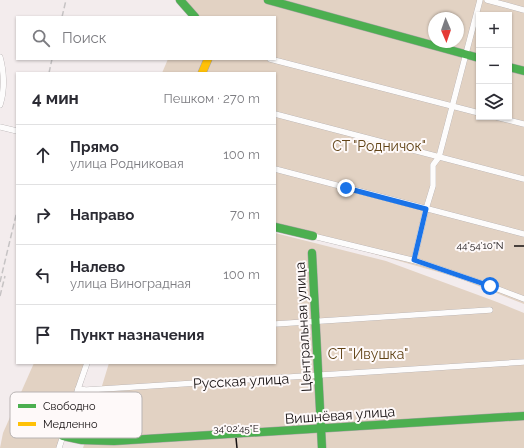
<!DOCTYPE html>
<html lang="ru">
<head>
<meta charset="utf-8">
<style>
	body { margin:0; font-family:Raleway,sans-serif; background:#f2f2f3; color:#2b2b33 }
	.controls { position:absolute; right:12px; top:12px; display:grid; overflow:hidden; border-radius:0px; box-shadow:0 1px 3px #0004 }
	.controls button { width:36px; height:36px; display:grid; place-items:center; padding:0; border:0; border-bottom:1px solid #e1e1e2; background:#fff; color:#2b2b33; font:20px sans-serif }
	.compass { position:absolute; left:428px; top:12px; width:36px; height:36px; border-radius:50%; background:#fff; box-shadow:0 1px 3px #0004; rotate:178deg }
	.stop { position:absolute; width:12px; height:12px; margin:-9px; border:3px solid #1a73e8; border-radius:50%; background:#fff }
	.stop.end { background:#1a73e8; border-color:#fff; box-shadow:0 1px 4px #0008 }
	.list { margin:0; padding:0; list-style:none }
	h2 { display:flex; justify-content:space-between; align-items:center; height:52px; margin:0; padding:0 16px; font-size:17px }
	h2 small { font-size:13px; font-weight:400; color:#7c7c81 }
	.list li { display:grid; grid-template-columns:26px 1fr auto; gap:12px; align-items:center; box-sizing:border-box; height:60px; padding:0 16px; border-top:1px solid #e1e1e2 }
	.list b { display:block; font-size:15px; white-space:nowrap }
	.list p { margin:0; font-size:13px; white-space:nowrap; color:#7c7c81 }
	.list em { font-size:13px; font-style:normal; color:#7c7c81 }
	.icon { flex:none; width:22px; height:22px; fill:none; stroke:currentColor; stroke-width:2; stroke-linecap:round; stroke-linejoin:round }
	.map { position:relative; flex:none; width:524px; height:448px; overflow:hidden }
	.search { position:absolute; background:#fff; box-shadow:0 1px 3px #0004; left:16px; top:16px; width:260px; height:44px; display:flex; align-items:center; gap:10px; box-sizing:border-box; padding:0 14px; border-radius:0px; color:#7c7c81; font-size:15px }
	.panel { position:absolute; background:#fff; box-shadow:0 1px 3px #0004; left:16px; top:72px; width:260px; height:292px; border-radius:0px }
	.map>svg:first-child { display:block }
	.green { fill:#e2d2c3; fill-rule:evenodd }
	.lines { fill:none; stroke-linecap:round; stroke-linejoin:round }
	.street-casing { stroke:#a9a4a5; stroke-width:6 }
	.fast-casing { stroke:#a9a4a5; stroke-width:9 }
	.slow-casing { stroke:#a9a4a5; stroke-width:9 }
	.street { stroke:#fdfcfc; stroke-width:5.5 }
	.fast { stroke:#4caf50; stroke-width:8 }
	.slow { stroke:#ffc107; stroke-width:8 }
	.rail { stroke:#c6c3c4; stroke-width:1.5; stroke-dasharray:6 3; stroke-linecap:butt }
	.route { stroke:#1a73e8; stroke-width:5 }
	.ticks { fill:none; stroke:#151011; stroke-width:1.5 }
	.labels { text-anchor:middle; stroke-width:4; stroke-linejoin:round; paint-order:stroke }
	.park-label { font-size:14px; fill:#614316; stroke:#fef9f9 }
	.street-label { font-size:14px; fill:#151011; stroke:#fef9f9 }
	.key { fill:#fef9f9; stroke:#b8b3b3; stroke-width:1 }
	.key-label { font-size:11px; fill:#151011 }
	.ticks-label { font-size:10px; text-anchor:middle; fill:#151011; stroke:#fef9f9; stroke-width:4; stroke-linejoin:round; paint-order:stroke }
</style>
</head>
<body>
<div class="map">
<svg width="524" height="448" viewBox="0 0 524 448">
	<rect width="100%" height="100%" fill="#f3eced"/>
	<!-- green -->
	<g class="green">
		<path d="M186,0H524V304L456,277L275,226V73H204L209,59H275V17H192ZM479,15H509V117H479ZM434,18H458V42H434Z"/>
		<polygon points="168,59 208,59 201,73 162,73"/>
		<polygon points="275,233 386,261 497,302 524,313 524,448 83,448 109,363 275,363"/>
		<polygon points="34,363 85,363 57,448 0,448 3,433"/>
	</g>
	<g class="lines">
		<!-- street casing -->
		<g class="street-casing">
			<g id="street">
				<polyline points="487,0 524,10"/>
				<path d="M0,57C4,71 5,90 0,105"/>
				<polyline points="270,59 479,113"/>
				<polyline points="275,114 524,179"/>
				<polyline points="496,117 524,124"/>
				<polyline points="0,127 17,131"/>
				<polyline points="275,169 524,234"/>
				<polyline points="313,236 420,262 490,286 524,299"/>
				<polyline points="414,260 426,209 433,186 433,165 439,157 480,0"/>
				<polyline points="275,324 490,310"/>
				<polyline points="78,389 86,390 524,362"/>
				<polyline points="59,448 78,389 87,363"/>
			</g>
		</g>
		<!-- fast casing -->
		<g class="fast-casing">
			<g id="fast">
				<polyline points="180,0 195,17"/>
				<polyline points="268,0 479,58"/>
				<polyline points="509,67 524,71"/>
				<polyline points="275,227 313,236"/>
				<polyline points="312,253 322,448"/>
				<polyline points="63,436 82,440 114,441 524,416"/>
			</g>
		</g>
		<!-- slow casing -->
		<g class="slow-casing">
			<polyline id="slow" points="202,73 208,59"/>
		</g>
		<!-- street -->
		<use href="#street" class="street"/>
		<!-- fast -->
		<use href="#fast" class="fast"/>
		<!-- slow -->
		<use href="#slow" class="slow"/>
		<!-- rail -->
		<g class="rail">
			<polyline points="62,17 66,0"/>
			<polyline points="49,73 52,59"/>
			<polyline points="0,282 17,211"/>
			<polyline points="0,296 5,276"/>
		</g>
	</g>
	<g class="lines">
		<!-- route -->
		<polyline class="route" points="346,188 426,209 414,260 490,286"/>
	</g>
	<!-- ticks -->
	<path class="ticks" d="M514,246H524M236,438L237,448"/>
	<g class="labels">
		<!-- park labels -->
		<g class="park-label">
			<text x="379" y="151">СТ "Родничок"</text>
			<text x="368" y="359">СТ "Ивушка"</text>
		</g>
		<!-- street labels -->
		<g class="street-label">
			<text transform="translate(303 327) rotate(-93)" y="5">Центральная улица</text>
			<text transform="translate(241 381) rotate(-3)" y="5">Русская улица</text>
			<text transform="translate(340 415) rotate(-4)" y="5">Вишнёвая улица</text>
		</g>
	</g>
	<!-- legend -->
	<rect x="10" y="392" width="132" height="46" rx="6" class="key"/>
	<rect x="18" y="404" width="18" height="4" fill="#4caf50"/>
	<rect x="18" y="422" width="18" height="4" fill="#ffc107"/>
	<g class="key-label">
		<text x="43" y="410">Свободно</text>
		<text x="43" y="428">Медленно</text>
	</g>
	<g class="ticks-label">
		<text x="480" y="249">44°54'10"N</text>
		<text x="236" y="432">34°02'45"E</text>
	</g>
</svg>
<div class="controls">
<button>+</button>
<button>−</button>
<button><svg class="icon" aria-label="layers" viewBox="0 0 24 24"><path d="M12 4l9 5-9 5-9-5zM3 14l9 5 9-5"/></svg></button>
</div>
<svg class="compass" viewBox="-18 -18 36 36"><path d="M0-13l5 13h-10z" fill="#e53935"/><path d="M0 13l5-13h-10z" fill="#7c7c81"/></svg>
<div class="stop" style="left:490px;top:286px"></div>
<div class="stop end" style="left:346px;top:188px"></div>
<div class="search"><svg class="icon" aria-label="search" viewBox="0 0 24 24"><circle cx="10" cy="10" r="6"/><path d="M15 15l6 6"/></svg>Поиск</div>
<section class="panel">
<h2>4 мин<small>Пешком · 270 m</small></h2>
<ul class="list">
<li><svg class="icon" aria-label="ahead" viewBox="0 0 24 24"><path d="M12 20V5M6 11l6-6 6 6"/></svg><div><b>Прямо</b><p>улица Родниковая</p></div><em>100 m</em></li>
<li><svg class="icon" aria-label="right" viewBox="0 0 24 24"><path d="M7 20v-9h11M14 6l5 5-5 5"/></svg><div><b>Направо</b></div><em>70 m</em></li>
<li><svg class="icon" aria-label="left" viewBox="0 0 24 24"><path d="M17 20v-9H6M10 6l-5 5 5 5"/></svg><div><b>Налево</b><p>улица Виноградная</p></div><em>100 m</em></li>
<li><svg class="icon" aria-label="arrive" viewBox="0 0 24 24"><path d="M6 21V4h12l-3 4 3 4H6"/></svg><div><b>Пункт назначения</b></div></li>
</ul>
</section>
</div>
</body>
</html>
